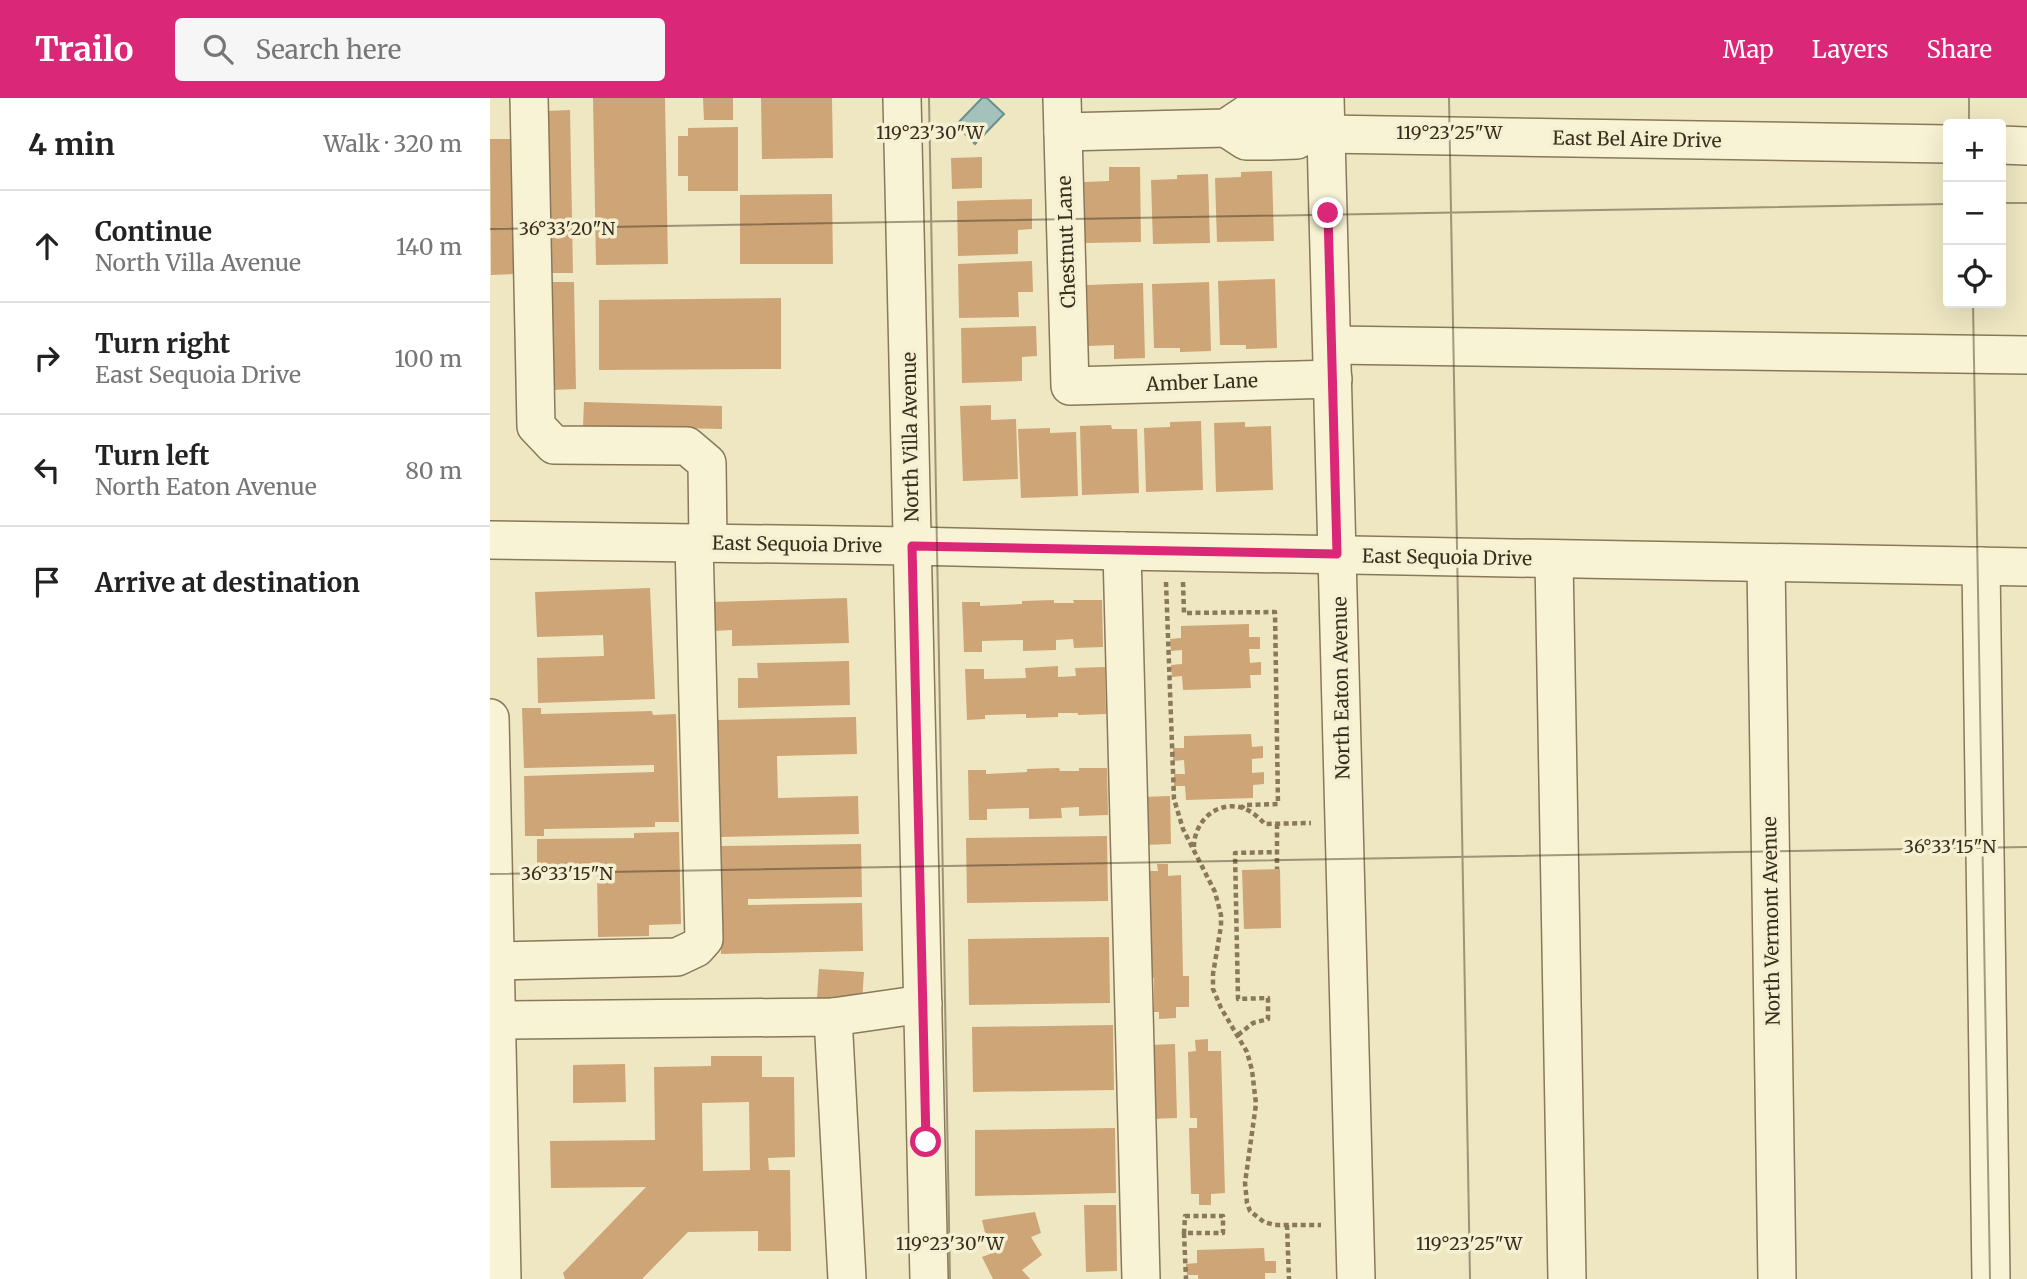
<!DOCTYPE html>
<html lang="en">
<head>
<meta charset="utf-8">
<style>
	body { margin:0; font-family:Merriweather,serif; background:#f6f6f6; color:#222 }
	.controls { position:absolute; right:21px; top:21px; display:grid; overflow:hidden; border-radius:7px; box-shadow:0 7px 28px #0002 }
	.controls button { width:63px; height:63px; display:grid; place-items:center; padding:0; border:0; border-bottom:2px solid #e0e0e0; background:#fff; color:#222; font:35px sans-serif }
	.stop { position:absolute; width:21px; height:21px; margin:-16px; border:5px solid #db2777; border-radius:50%; background:#fff }
	.stop.end { background:#db2777; border-color:#fff; box-shadow:0 2px 7px #0008 }
	.list { margin:0; padding:0; list-style:none }
	h2 { display:flex; justify-content:space-between; align-items:center; height:91px; margin:0; padding:0 28px; font-size:30px }
	h2 small { font-size:23px; font-weight:400; color:#767676 }
	.list li { display:grid; grid-template-columns:46px 1fr auto; gap:21px; align-items:center; box-sizing:border-box; height:112px; padding:0 28px; border-top:2px solid #e0e0e0 }
	.list b { display:block; font-size:26px; white-space:nowrap }
	.list p { margin:0; font-size:23px; white-space:nowrap; color:#767676 }
	.list em { font-size:23px; font-style:normal; color:#767676 }
	.icon { flex:none; width:38px; height:38px; fill:none; stroke:currentColor; stroke-width:2; stroke-linecap:round; stroke-linejoin:round }
	.map { position:relative; flex:none; width:1537px; height:1181px; overflow:hidden }
	header { display:flex; align-items:center; gap:42px; box-sizing:border-box; height:98px; padding:0 35px; background:#db2777; color:#fff }
	header strong { font-size:33px }
	nav { display:flex; gap:38px; margin-inline-start:auto; font-size:24px }
	.search { width:490px; height:63px; background:#f6f6f6; display:flex; align-items:center; gap:18px; box-sizing:border-box; padding:0 24px; border-radius:7px; color:#767676; font-size:26px }
	main { display:flex }
	aside { flex:1; background:#fff }
	.map>svg:first-child { display:block }
	.water { fill:#a4c1bc; stroke:#6b908b; stroke-width:2 }
	.building { fill:#cea577; fill-rule:evenodd }
	.lines { fill:none; stroke-linecap:round; stroke-linejoin:round }
	.minor-casing { stroke:#897859; stroke-width:40 }
	.path { stroke:#897859; stroke-width:4.5; stroke-dasharray:5 3.5; stroke-linecap:butt }
	.minor { stroke:#f9f3d5; stroke-width:37 }
	.route { stroke:#db2777; stroke-width:9 }
	.ticks { fill:none; stroke:#392e1d; stroke-width:2; stroke-opacity:0.45 }
	.labels { text-anchor:middle; stroke-width:7; stroke-linejoin:round; paint-order:stroke }
	.street-label { font-size:19px; fill:#392e1d; stroke:#f6f0d2 }
	.ticks-label { font-size:18px; text-anchor:middle; fill:#392e1d; stroke:#f6f0d2; stroke-width:7; stroke-linejoin:round; paint-order:stroke }
</style>
</head>
<body>
<header>
<strong>Trailo</strong>
<div class="search"><svg class="icon" aria-label="search" viewBox="0 0 24 24"><circle cx="10" cy="10" r="6"/><path d="M15 15l6 6"/></svg>Search here</div>
<nav><a>Map</a><a>Layers</a><a>Share</a></nav>
</header>
<main>
<aside>
<h2>4 min<small>Walk · 320 m</small></h2>
<ul class="list">
<li><svg class="icon" aria-label="ahead" viewBox="0 0 24 24"><path d="M12 20V5M6 11l6-6 6 6"/></svg><div><b>Continue</b><p>North Villa Avenue</p></div><em>140 m</em></li>
<li><svg class="icon" aria-label="right" viewBox="0 0 24 24"><path d="M7 20v-9h11M14 6l5 5-5 5"/></svg><div><b>Turn right</b><p>East Sequoia Drive</p></div><em>100 m</em></li>
<li><svg class="icon" aria-label="left" viewBox="0 0 24 24"><path d="M17 20v-9H6M10 6l-5 5 5 5"/></svg><div><b>Turn left</b><p>North Eaton Avenue</p></div><em>80 m</em></li>
<li><svg class="icon" aria-label="arrive" viewBox="0 0 24 24"><path d="M6 21V4h12l-3 4 3 4H6"/></svg><div><b>Arrive at destination</b></div></li>
</ul>
</aside>
<div class="map">
<svg width="1537" height="1181" viewBox="0 0 1537 1181">
	<rect width="100%" height="100%" fill="#efe7c2"/>
	<!-- water -->
	<polygon class="water" points="492,0 497,0 514,16 485,46 466,27"/>
	<!-- building -->
	<g class="building">
		<polygon points="103,0 175,0 178,166 106,167"/>
		<polygon points="213,0 243,0 243,22 214,22"/>
		<polygon points="271,0 342,0 343,60 272,61"/>
		<polygon points="80,12 83,175 59,175 55,13"/>
		<polygon points="248,29 248,93 198,93 198,78 188,78 188,38 198,38 198,30"/>
		<polygon points="0,41 21,41 24,176 1,177"/>
		<polygon points="492,59 492,90 462,91 461,60"/>
		<polygon points="619,69 650,69 651,144 595,145 594,84 619,83"/>
		<polygon points="782,73 784,143 727,144 725,80 751,79 751,74"/>
		<polygon points="718,76 720,145 663,146 661,82 687,81 687,77"/>
		<polygon points="342,96 343,166 250,166 250,97"/>
		<polygon points="542,101 542,131 528,132 528,156 468,158 467,103"/>
		<polygon points="542,163 543,194 528,194 529,219 469,220 468,166"/>
		<polygon points="785,181 787,250 756,251 756,247 730,247 728,183"/>
		<polygon points="60,184 84,184 86,291 62,292"/>
		<polygon points="719,184 721,253 690,254 690,250 664,250 662,186"/>
		<polygon points="653,185 655,260 624,261 624,247 598,248 597,187"/>
		<polygon points="291,200 291,271 109,272 109,202"/>
		<polygon points="546,228 547,258 532,259 532,283 472,285 471,230"/>
		<polygon points="94,304 232,308 232,331 93,328"/>
		<polygon points="501,307 501,322 526,321 528,381 473,383 470,308"/>
		<polygon points="711,323 713,392 656,394 654,330 680,329 680,324"/>
		<polygon points="755,324 755,329 781,328 783,392 726,394 724,325"/>
		<polygon points="621,327 622,331 647,331 649,395 592,397 590,328"/>
		<polygon points="560,330 560,335 586,334 588,398 531,400 528,331"/>
		<polygon points="160,490 165,601 48,605 47,560 114,558 113,537 47,539 45,494"/>
		<polygon points="357,500 359,545 242,548 242,532 224,533 222,504"/>
		<polygon points="564,502 564,505 584,505 583,502 612,502 613,549 584,550 583,541 566,542 566,552 533,553 533,542 492,543 492,554 474,554 472,504 490,504 490,508 532,506 532,503"/>
		<polygon points="759,526 759,539 770,539 770,551 759,551 760,565 771,564 771,577 760,577 761,590 693,592 692,578 682,579 681,567 692,566 692,552 681,553 680,541 691,540 691,528"/>
		<polygon points="359,563 360,607 248,610 248,580 268,580 267,565"/>
		<polygon points="568,568 568,579 586,578 585,570 615,569 616,616 588,617 588,615 568,615 568,619 536,620 536,616 495,617 495,621 477,622 475,571 494,571 494,581 536,580 535,570"/>
		<polygon points="32,610 51,610 51,616 162,613 163,617 186,616 189,724 165,724 165,729 54,731 54,738 35,738 34,678 164,674 164,667 34,670"/>
		<polygon points="366,619 367,656 287,658 288,700 368,698 369,736 230,739 227,622"/>
		<polygon points="761,636 762,649 773,648 773,660 762,661 762,675 774,674 774,686 763,687 763,700 696,702 695,688 684,688 684,676 695,676 694,662 683,663 683,650 694,650 694,638"/>
		<polygon points="569,670 570,673 589,673 589,670 617,670 618,717 589,718 589,709 571,710 572,720 539,721 539,710 497,711 497,722 479,722 478,672 496,672 496,676 537,674 537,671"/>
		<polygon points="680,698 681,746 654,747 653,699"/>
		<polygon points="189,734 191,826 159,827 159,838 108,839 107,776 47,777 47,741 144,740 144,735"/>
		<polygon points="617,738 618,803 477,805 476,740"/>
		<polygon points="371,746 372,799 258,801 258,807 372,805 373,853 231,856 230,748"/>
		<polygon points="667,766 678,766 678,778 691,777 693,878 699,878 699,909 686,909 686,920 669,921 669,914 664,914 664,880 660,880 658,773 668,773"/>
		<polygon points="790,771 791,830 754,831 752,772"/>
		<polygon points="619,839 620,905 479,907 478,841"/>
		<polygon points="329,871 374,874 372,903 327,900"/>
		<polygon points="623,927 624,992 483,994 482,929"/>
		<polygon points="718,941 718,953 731,953 735,1095 721,1096 721,1107 709,1107 709,1096 701,1096 699,1030 707,1030 707,1020 700,1020 698,954 706,953 705,942"/>
		<polygon points="685,946 687,1020 661,1021 659,947"/>
		<path d="M221,958H272V979H304L305,1059L278,1060L279,1072H300L301,1153H268V1133L198,1134L152,1181H75L73,1175L156,1089L61,1090L60,1043L165,1042L164,969L221,968ZM259,1004L260,1072L213,1073L212,1005Z"/>
		<polygon points="135,966 136,1004 83,1005 83,967"/>
		<polygon points="625,1030 626,1095 485,1098 485,1032"/>
		<polygon points="594,1107 626,1107 627,1173 596,1174"/>
		<polygon points="545,1114 551,1135 541,1139 552,1157 532,1172 540,1181 503,1181 492,1159 500,1156 492,1122"/>
		<polygon points="774,1150 775,1163 786,1163 786,1175 775,1175 775,1181 708,1181 708,1177 697,1177 696,1166 707,1165 707,1152"/>
	</g>
	<g class="lines">
		<!-- minor casing -->
		<g class="minor-casing">
			<g id="minor">
				<polyline points="39,0 46,328 64,347 197,348 217,365 218,446"/>
				<polyline points="412,0 439,1181"/>
				<polyline points="572,0 580,288 843,281"/>
				<polyline points="835,0 866,1181"/>
				<polyline points="736,30 756,43 779,43 807,42 827,29 835,28"/>
				<polyline points="573,34 736,30 757,16 809,15 827,29"/>
				<polyline points="835,36 1458,46"/>
				<polyline points="1511,47 1537,48"/>
				<polyline points="842,247 1537,257"/>
				<polyline points="0,442 422,448 632,453 1537,469"/>
				<polyline points="632,453 651,1181"/>
				<polyline points="1064,461 1077,1181"/>
				<polyline points="1276,465 1287,1181"/>
				<polyline points="1491,468 1501,1181"/>
				<polyline points="0,620 12,1181"/>
				<polyline points="4,863 187,859 206,850 214,841 204,445"/>
				<polyline points="343,919 357,1181"/>
				<polyline points="5,922 343,919 433,906"/>
			</g>
		</g>
		<!-- path -->
		<g class="path">
			<polyline points="676,484 684,701 693,731 725,794 731,817 731,828 723,876 723,891 731,910 757,954 762,972 766,1006 755,1085 757,1105 760,1113 774,1124 785,1127 831,1127"/>
			<polyline points="693,484 694,515 785,514 788,706 754,707 752,710"/>
			<polyline points="787,726 787,771"/>
			<path d="M704,749C704,723 727,702 753,710C762,713 769,720 775,726L821,725"/>
			<polyline points="748,937 763,925 778,921 778,900 748,901 745,755 787,754"/>
			<polygon points="695,1118 733,1118 733,1135 694,1135"/>
			<polyline points="797,1127 799,1181"/>
			<polyline points="694,1135 696,1181"/>
		</g>
		<!-- minor -->
		<use href="#minor" class="minor"/>
	</g>
	<g class="lines">
		<!-- route -->
		<polyline class="route" points="436,1044 422,448 847,456 838,115"/>
	</g>
	<!-- ticks -->
	<path class="ticks" d="M439,0L460,1181M959,0L980,1181M1479,0V26M1511,105H1537M0,131L1458,106M1483,205L1500,1181M0,776L1537,749"/>
	<g class="labels">
		<!-- street labels -->
		<g class="street-label">
			<text transform="translate(1147 41) rotate(1)" y="7">East Bel Aire Drive</text>
			<text transform="translate(576 144) rotate(-92)" y="7">Chestnut Lane</text>
			<text transform="translate(712 284) rotate(-2)" y="7">Amber Lane</text>
			<text transform="translate(420 339) rotate(-91)" y="7">North Villa Avenue</text>
			<text transform="translate(307 446) rotate(1)" y="7">East Sequoia Drive</text>
			<text transform="translate(957 459) rotate(1)" y="7">East Sequoia Drive</text>
			<text transform="translate(851 590) rotate(-91)" y="7">North Eaton Avenue</text>
			<text transform="translate(1281 823) rotate(-91)" y="7">North Vermont Avenue</text>
		</g>
	</g>
	<g class="ticks-label">
		<text x="440" y="41">119°23'30"W</text>
		<text x="959" y="41">119°23'25"W</text>
		<text x="77" y="137">36°33'20"N</text>
		<text x="1460" y="755">36°33'15"N</text>
		<text x="77" y="782">36°33'15"N</text>
		<text x="460" y="1152">119°23'30"W</text>
		<text x="979" y="1152">119°23'25"W</text>
	</g>
</svg>
<div class="controls">
<button>+</button>
<button>−</button>
<button><svg class="icon" aria-label="locate" viewBox="0 0 24 24"><circle cx="12" cy="12" r="6"/><path d="M12 2v4M12 18v4M2 12h4M18 12h4"/></svg></button>
</div>
<div class="stop" style="left:436px;top:1044px"></div>
<div class="stop end" style="left:838px;top:115px"></div>
</div>
</main>
</body>
</html>
